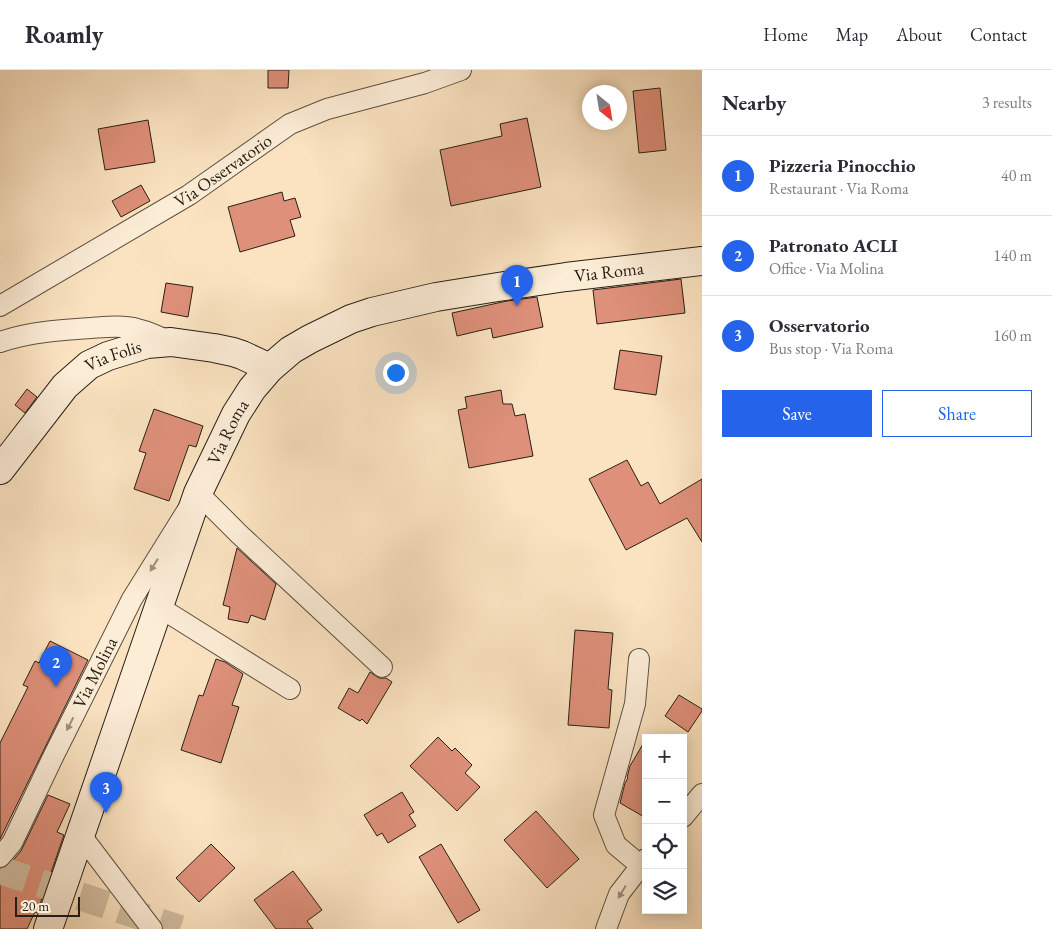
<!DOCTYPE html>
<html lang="en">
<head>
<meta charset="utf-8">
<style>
	body { margin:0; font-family:"EB Garamond",serif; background:#f2f2f3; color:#2b2b33 }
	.controls { position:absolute; right:15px; bottom:15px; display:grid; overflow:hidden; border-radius:0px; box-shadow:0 2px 12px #0003 }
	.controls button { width:45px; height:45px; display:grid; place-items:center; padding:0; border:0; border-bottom:1px solid #e1e1e2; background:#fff; color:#2b2b33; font:25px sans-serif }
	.compass { position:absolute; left:582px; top:15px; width:45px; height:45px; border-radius:50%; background:#fff; box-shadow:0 2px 12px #0003; rotate:150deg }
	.scale { position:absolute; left:15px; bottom:12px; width:65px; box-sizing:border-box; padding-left:5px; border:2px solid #282016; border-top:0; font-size:14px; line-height:18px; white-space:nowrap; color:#282016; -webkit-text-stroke:4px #fcedd7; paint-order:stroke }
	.you { position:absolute; left:395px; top:302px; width:18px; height:18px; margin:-12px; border:4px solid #fff; border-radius:50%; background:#1a73e8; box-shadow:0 0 0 8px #1a73e833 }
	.badge { display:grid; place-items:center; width:32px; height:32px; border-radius:50%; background:#2563eb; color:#fff; font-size:16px; font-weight:700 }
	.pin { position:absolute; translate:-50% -41px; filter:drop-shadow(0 1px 2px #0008) }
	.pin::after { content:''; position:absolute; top:26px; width:18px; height:15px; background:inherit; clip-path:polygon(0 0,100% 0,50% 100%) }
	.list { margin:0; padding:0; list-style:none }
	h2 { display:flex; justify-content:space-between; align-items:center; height:65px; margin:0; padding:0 20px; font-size:21px }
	h2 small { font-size:16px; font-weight:400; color:#7c7c81 }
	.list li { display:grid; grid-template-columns:32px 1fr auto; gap:15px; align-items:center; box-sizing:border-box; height:80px; padding:0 20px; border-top:1px solid #e1e1e2 }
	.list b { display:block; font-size:19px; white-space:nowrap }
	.list p { margin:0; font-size:16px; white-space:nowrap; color:#7c7c81 }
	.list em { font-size:16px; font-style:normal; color:#7c7c81 }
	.actions { display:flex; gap:10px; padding:15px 20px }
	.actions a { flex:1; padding:11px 0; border:1px solid #2563eb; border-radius:0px; text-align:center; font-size:18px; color:#2563eb }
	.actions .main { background:#2563eb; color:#fff }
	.icon { flex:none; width:28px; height:28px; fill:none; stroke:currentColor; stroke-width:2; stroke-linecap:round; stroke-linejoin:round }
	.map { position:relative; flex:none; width:702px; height:859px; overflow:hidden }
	header { display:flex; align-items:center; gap:30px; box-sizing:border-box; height:70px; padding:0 25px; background:#fff; border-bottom:1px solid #e1e1e2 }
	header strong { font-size:24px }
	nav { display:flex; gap:28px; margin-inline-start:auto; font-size:18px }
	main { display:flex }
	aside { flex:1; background:#fff }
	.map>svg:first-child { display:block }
	.building { fill:#de907a; stroke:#282016 }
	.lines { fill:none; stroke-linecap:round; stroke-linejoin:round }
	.primary-tunnel { stroke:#d1bc9f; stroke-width:28; stroke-dasharray:28 14; stroke-linecap:butt }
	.street-casing { stroke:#5d5141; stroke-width:22 }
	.secondary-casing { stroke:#282016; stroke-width:30 }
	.street { stroke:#fcedd7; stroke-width:20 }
	.secondary { stroke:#fcedd7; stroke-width:28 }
	.oneway { fill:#9d9180 }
	.labels { text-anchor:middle; stroke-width:4; stroke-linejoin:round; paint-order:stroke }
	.street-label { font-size:18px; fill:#282016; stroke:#fcedd7 }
</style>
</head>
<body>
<header>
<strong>Roamly</strong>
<nav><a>Home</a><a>Map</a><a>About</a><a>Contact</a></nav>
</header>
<main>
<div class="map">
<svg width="702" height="859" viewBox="0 0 702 859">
	<rect width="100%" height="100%" fill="#fbe3c1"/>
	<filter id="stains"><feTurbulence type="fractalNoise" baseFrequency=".004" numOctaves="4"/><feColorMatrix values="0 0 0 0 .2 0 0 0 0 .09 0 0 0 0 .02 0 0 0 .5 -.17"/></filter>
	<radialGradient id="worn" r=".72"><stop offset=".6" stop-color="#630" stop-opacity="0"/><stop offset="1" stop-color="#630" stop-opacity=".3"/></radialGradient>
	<!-- building -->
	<g class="building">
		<polygon points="268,0 289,0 288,18 268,18"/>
		<polygon points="660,18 666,80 639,83 633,21"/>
		<polygon points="527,48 541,117 451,136 440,80 502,66 500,54"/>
		<polygon points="148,50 155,92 105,100 98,59"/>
		<polygon points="141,115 150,131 121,147 112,131"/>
		<polygon points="282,122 284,131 295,128 301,147 290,150 295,166 240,182 228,137"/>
		<polygon points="681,209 685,243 597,254 593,220"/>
		<polygon points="166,213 193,217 188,247 161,242"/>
		<polygon points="537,227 543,257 493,268 491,258 457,266 452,243 507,231"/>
		<polygon points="620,280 662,286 656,325 614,319"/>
		<polygon points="27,319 37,327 25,343 15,335"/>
		<polygon points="501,320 503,334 512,334 515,346 525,344 533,386 469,398 458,340 467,338 465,327"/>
		<polygon points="154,339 203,356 196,377 189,375 169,431 134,419 146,383 139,381"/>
		<polygon points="627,390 641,416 648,412 660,434 702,409 702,472 687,448 626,480 589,409"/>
		<polygon points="237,478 276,514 265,550 251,545 248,553 228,549 230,537 223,535"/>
		<polygon points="575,560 613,563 608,619 612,620 609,658 568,655"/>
		<polygon points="50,571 88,590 0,769 0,673 28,617 23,615 35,591 39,593"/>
		<polygon points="216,589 225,592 243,604 232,635 239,637 221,693 181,680 199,625 203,626"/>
		<polygon points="370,602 379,608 386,608 392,612 367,654 362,649 360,651 338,638 349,618 358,623"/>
		<polygon points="679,625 702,639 702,641 688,662 665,646"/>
		<polygon points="438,667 452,681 455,678 472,695 465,703 480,717 457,741 410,696"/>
		<polygon points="646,669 646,748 620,733 625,713 628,708 627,707 630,696"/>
		<polygon points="402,722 414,742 409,745 416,756 388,773 382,763 377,766 364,745"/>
		<polygon points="48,725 70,734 57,762 64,765 37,843 35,842 27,859 0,859 0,799 4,798 9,795 21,781"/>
		<polygon points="536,741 579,789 547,818 504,770"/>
		<polygon points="211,774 235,798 199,832 176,808"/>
		<polygon points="441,774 480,840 458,853 419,787"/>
		<polygon points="293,801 322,840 307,851 313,859 276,859 254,830"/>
	</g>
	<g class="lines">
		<!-- primary-tunnel -->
		<polyline class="primary-tunnel" points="0,800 180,859"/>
		<!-- street casing -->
		<g class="street-casing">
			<g id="street">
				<path id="s1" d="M0,236L189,125L290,54L327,39L425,13L461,0"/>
				<path d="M0,272C29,262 60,260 91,258C106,257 122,255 137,259C148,261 159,267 169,271"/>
				<polyline points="159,537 290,619"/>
				<polyline points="639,589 635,634 604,745 616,775 640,795"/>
				<polyline points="683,747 702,724"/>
				<polyline points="80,764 152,859"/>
				<path id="s2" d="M0,787L12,773L54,685L132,529L198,423L239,464L382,597"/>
				<polyline points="606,859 619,824 646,789"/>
			</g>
		</g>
		<!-- secondary casing -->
		<g class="secondary-casing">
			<g id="secondary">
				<path id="s3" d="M0,400L65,316L89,295L108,286L147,274L171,272L214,278L233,282L242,285L270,298"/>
				<path id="s4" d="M48,859L198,423L236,344L252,319L270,298L291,280L310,269L351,249L372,242L436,227L498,217L566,207L702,191"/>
			</g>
		</g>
		<!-- street -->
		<use href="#street" class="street"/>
		<!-- secondary -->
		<use href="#secondary" class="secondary"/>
	</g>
	<!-- one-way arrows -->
	<defs><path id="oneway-solid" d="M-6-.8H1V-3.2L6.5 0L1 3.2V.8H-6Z" transform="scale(1.25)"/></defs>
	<g class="oneway">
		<use href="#oneway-solid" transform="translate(154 495) rotate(122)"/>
		<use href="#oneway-solid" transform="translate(70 654) rotate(117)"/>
		<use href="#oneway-solid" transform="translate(622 822) rotate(121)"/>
	</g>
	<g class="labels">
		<!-- street labels -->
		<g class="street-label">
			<text dy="6" stroke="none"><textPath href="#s1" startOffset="261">Via Osservatorio</textPath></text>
			<text dy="6" stroke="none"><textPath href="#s4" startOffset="964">Via Roma</textPath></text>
			<text dy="6" stroke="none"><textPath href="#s3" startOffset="164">Via Folis</textPath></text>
			<text dy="6" stroke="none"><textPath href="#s4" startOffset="529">Via Roma</textPath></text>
			<text dy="6" stroke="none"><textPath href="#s2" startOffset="208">Via Molina</textPath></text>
		</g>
	</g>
	<rect width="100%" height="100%" filter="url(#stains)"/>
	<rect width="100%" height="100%" fill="url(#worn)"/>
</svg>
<div class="controls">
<button>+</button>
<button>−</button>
<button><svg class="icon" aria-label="locate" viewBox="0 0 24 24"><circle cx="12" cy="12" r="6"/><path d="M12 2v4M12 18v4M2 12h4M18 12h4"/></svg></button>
<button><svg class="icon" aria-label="layers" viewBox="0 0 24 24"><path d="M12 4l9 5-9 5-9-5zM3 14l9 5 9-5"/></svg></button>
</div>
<svg class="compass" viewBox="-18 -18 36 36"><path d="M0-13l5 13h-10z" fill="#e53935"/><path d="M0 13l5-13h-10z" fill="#7c7c81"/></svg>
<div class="scale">20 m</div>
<div class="you"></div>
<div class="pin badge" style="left:517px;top:236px">1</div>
<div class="pin badge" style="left:56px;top:617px">2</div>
<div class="pin badge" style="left:106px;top:743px">3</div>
</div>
<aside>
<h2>Nearby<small>3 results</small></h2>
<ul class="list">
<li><span class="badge">1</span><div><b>Pizzeria Pinocchio</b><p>Restaurant · Via Roma</p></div><em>40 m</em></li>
<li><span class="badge">2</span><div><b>Patronato ACLI</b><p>Office · Via Molina</p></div><em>140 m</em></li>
<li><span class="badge">3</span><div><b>Osservatorio</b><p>Bus stop · Via Roma</p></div><em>160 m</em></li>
</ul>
<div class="actions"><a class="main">Save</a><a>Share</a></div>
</aside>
</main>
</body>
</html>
